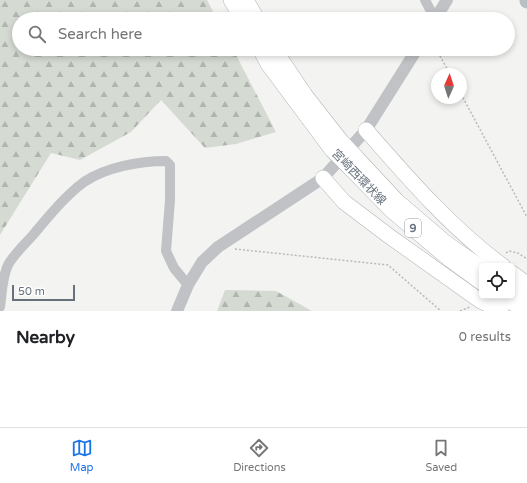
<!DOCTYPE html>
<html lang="en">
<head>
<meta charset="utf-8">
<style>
	body { margin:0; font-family:"Varela Round","Noto Sans JP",sans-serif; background:#f6f6f6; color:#202124 }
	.controls { position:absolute; right:12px; bottom:12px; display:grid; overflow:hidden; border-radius:6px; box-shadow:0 2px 6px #0003 }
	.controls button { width:36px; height:36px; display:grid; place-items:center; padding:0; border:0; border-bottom:1px solid #e0e0e0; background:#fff; color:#202124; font:20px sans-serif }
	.compass { position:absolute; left:431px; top:68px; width:36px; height:36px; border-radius:50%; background:#fff; box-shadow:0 2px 6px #0003; rotate:3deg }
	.scale { position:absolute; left:12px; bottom:10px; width:63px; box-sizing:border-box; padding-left:4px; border:2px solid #67717e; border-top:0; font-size:11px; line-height:14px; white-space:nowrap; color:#67717e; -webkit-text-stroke:3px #fff; paint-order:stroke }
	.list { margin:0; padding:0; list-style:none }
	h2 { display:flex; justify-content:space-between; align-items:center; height:52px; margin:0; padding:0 16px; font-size:17px }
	h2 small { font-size:13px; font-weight:400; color:#757577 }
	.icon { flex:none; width:22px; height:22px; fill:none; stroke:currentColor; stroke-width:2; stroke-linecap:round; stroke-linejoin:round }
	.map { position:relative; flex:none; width:527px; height:311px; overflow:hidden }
	.search { position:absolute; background:#fff; box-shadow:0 2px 6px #0003; left:12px; right:12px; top:12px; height:44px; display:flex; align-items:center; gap:10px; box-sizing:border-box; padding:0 14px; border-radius:22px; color:#757577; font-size:15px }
	.sheet { height:116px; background:#fff }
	nav { display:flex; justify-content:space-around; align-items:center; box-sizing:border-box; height:56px; border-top:1px solid #e0e0e0; background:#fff; font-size:11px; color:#757577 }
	nav a { display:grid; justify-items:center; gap:2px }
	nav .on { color:#1a73e8 }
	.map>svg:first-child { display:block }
	.forest { fill:url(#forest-firs) }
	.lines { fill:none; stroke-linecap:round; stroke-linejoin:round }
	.river { stroke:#b9c0c5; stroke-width:15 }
	.primary-casing { stroke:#b1b4b8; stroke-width:16 }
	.path { stroke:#b7b9bc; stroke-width:1.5; stroke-dasharray:2 2; stroke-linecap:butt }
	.minor { stroke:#c0c2c5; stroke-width:10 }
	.tertiary { stroke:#c0c2c5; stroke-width:12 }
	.primary { stroke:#fff; stroke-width:15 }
	.primary-bridge-casing { stroke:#b1b4b8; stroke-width:16; stroke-linecap:butt }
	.primary-bridge { stroke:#fff; stroke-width:15 }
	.labels { text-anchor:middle; stroke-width:4; stroke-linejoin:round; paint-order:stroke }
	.shield { fill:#fff; stroke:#959ca5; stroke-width:1 }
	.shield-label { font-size:11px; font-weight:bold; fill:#67717e }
	.street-label { font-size:12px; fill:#67717e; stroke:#fff }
</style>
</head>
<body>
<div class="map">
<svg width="527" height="311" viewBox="0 0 527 311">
	<defs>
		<pattern id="forest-firs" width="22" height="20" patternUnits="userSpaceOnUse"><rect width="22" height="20" fill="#d5dad2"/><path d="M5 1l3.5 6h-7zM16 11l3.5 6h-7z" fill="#b1b5b0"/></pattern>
	</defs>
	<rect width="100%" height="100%" fill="#f3f4f1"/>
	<!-- forest -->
	<g class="forest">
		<polygon points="0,0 207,0 217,19 19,19 19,49 233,49 276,132 236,144 205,148 161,100 131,132 80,160 51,153 0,235"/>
		<polygon points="225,290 276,291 312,311 217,311"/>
	</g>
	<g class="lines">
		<!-- river -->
		<polyline class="river" points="527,0 527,1"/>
		<!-- primary casing -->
		<g class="primary-casing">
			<g id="primary">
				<polyline points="231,0 242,19"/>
				<polyline points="246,0 257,19"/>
				<polyline points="260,49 268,64 332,150"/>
				<polyline points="274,49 305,95 341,141"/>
				<path d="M366,130C408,178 451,228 503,266"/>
				<polyline points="356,157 397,201 446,243 482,268"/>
				<polyline points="349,167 391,210 449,259 482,283"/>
				<polyline points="323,178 344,202 389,236 479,300 501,311"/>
				<polyline points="512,273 527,284"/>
				<polyline points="512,288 527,297"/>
				<polyline points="501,296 526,311"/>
			</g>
		</g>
		<!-- path -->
		<g class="path">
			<polyline points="436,49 450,74"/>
			<polyline points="461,94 527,217"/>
			<polyline points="235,249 388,265 441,311"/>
			<polyline points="506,253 509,251 518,253 527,259"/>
			<polyline points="460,311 470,307"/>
		</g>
		<!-- minor -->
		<g class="minor">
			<polyline points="425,0 435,19"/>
			<path d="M0,307C2,294 2,277 8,265C14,254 25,244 33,235C48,217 65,196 84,182C106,167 140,161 166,161L170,165V200L166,251L174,268L188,285"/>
		</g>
		<!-- tertiary -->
		<g class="tertiary">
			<polyline points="435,19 447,0"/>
			<polyline points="177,311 188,285 202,262 218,247 323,178 366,130 417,49"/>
		</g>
		<!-- primary -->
		<use href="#primary" class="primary"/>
		<!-- primary-bridge casing -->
		<g class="primary-bridge-casing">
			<g id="primary-bridge">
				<polyline points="341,141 356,157"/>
				<polyline points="332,150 349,167"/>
			</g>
		</g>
		<!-- primary-bridge -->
		<use href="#primary-bridge" class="primary-bridge"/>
	</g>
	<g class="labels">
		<!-- shield labels -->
		<rect class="shield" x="405" y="219" width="16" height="18" rx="3"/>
		<g class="shield-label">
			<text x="413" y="232">9</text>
		</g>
		<!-- street labels -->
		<g class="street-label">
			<text transform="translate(359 177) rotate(46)" y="4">宮崎西環状線</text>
		</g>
	</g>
</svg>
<div class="controls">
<button><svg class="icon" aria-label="locate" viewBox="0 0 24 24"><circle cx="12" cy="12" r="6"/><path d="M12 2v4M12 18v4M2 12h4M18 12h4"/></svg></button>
</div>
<svg class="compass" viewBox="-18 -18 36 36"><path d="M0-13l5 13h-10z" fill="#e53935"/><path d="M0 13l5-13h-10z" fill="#757577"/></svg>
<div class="scale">50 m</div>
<div class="search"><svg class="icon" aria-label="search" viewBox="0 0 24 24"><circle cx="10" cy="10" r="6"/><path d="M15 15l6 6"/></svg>Search here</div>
</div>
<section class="sheet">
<h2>Nearby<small>0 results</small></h2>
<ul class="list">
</ul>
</section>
<nav>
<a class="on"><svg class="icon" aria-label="map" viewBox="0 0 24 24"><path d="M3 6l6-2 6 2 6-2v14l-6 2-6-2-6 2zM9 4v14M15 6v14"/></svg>Map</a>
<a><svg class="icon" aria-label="directions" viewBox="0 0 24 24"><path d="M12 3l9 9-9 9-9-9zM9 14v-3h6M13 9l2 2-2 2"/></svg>Directions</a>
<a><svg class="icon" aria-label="saved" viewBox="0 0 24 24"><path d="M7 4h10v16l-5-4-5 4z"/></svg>Saved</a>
</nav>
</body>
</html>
